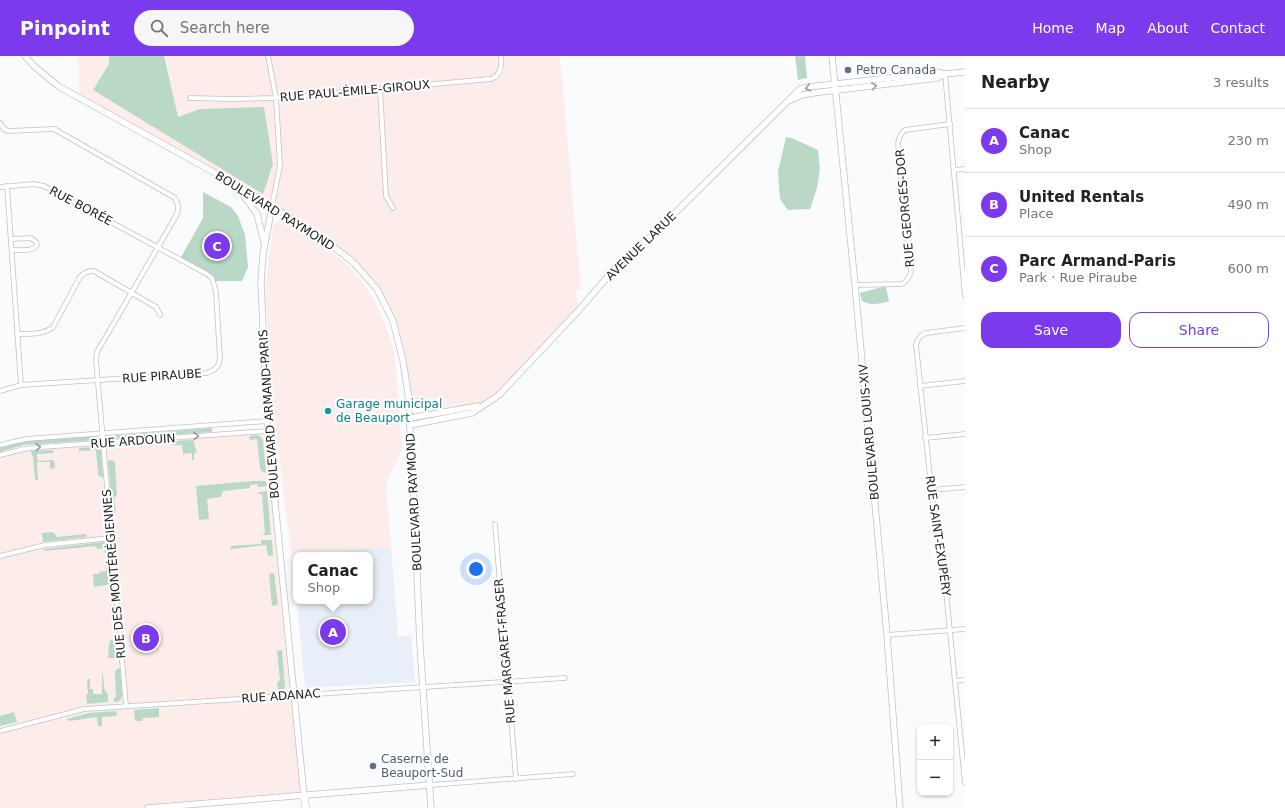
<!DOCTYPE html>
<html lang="en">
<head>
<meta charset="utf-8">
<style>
	body { margin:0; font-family:"DejaVu Sans",sans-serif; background:#f6f6f6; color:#222 }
	.controls { position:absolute; right:12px; bottom:12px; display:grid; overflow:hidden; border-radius:8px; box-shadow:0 1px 3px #0004 }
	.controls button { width:36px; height:36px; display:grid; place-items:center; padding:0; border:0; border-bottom:1px solid #e0e0e0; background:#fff; color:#222; font:20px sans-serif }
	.you { position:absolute; left:476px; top:513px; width:14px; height:14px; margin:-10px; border:3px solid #fff; border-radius:50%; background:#1a73e8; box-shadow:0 0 0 6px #1a73e833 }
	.badge { display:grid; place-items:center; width:26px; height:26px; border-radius:50%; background:#7c3aed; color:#fff; font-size:13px; font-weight:700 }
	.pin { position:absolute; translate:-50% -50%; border:2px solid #fff; box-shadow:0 1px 4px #0006 }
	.popup { position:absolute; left:293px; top:496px; width:80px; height:52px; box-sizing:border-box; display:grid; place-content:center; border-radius:8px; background:#fff; filter:drop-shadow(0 1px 3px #0005); font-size:13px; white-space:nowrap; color:#767676 }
	.popup b { font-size:15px; color:#222 }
	.popup::after { content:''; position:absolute; left:50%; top:100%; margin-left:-8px; border:8px solid transparent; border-top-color:#fff }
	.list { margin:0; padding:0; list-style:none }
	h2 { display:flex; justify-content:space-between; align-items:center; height:52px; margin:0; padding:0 16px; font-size:17px }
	h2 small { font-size:13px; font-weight:400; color:#767676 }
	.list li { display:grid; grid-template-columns:26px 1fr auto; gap:12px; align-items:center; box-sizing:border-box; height:64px; padding:0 16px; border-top:1px solid #e0e0e0 }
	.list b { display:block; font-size:15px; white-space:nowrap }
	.list p { margin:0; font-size:13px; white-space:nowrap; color:#767676 }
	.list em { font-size:13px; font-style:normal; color:#767676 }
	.actions { display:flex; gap:8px; padding:12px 16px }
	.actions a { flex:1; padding:9px 0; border:1px solid #7c3aed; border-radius:12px; text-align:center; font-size:14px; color:#7c3aed }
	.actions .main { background:#7c3aed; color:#fff }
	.icon { flex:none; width:22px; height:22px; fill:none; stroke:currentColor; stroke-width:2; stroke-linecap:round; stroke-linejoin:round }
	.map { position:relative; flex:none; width:965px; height:752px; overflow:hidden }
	header { display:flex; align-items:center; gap:24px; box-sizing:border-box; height:56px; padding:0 20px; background:#7c3aed; color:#fff }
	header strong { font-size:19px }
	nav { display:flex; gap:22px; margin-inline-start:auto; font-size:14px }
	.search { width:280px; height:36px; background:#f6f6f6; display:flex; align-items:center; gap:10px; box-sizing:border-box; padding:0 14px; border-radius:22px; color:#767676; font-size:15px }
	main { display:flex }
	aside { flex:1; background:#fff }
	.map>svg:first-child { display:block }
	.built { fill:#e8eff8 }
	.industrial { fill:#fdedea }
	.green { fill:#b9d8c6 }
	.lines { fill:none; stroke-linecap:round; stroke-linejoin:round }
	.street-casing { stroke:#c0c2c4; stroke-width:5.5 }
	.secondary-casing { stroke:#c0c2c4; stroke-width:7 }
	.highway-casing { stroke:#c0c2c4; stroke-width:8 }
	.street { stroke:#fff; stroke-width:4 }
	.secondary { stroke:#fff; stroke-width:5.5 }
	.highway { stroke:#fff; stroke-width:7 }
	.oneway { stroke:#9c9c9c }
	.service-dot { fill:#5c6f8a; stroke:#fff; stroke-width:1.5 }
	.culture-dot { fill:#0f9aa8; stroke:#fff; stroke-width:1.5 }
	.labels { text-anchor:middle; stroke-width:4; stroke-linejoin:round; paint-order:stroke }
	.service-label { font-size:12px; fill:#4e5e75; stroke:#fff; text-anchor:start }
	.street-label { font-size:12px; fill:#222323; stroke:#fff }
	.culture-label { font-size:12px; fill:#0d838f; stroke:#fff; text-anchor:start }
</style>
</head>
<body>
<header>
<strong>Pinpoint</strong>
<div class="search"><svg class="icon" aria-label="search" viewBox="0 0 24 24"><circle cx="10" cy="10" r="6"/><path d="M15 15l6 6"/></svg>Search here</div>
<nav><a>Home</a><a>Map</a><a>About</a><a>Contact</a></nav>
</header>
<main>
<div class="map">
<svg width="965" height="752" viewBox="0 0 965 752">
	<rect width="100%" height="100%" fill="#f9fbfd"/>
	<!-- built -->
	<polygon class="built" points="391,490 398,580 411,580 415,626 305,632 297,545 370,545 370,499 303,499"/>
	<!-- industrial -->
	<g class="industrial">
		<polygon points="78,0 560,0 581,234 576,234 579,254 499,339 480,350 430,351 418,349 413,345 408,337 393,265 377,233 353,206 309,174 80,42"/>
		<polygon points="279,163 284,163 295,168 349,210 361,225 372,240 384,265 393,291 396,311 402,393 386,427 391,490 292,500 273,359 266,241 266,228 273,170"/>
		<polygon points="268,375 304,740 148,752 0,752 0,399 24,393"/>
	</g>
	<!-- green -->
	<g class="green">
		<polygon points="109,0 164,0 178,61 200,53 264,51 273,108 263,138 93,34 109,8"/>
		<polygon points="795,0 805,0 807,22 798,24"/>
		<polygon points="786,81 792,82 818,94 820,113 817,132 810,153 788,154 780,143 778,116"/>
		<polygon points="203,136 231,151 238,160 245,179 248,211 242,225 213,225 212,222 180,203 203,162"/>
		<path d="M882,231H886L889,245C879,248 871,250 862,245L860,237Z"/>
		<polygon points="211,372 213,374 211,376 109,383 108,381 109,380"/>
		<polygon points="256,379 260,380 263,384 266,417 263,416 260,413 257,383 251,384 249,382 250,380"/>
		<polygon points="96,380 98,382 96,384 24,389 0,396 0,391 25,385"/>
		<polygon points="193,384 197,397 194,397 194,404 192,404 192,397 183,398 182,389 172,389 172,385"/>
		<polygon points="96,391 99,393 101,395 103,422 98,419 96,394 79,395 79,392"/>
		<polygon points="53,394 53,397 37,398 38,405 54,404 55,412 50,413 50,406 37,406 38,424 35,424 33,400 32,400 31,395"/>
		<polygon points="113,404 115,407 117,440 114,441 116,456 113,457 108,405"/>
		<polygon points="252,425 266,425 267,430 258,431 257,428 250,429 250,432 223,435 221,441 207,443 209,463 199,464 196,430"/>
		<polygon points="267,435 271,479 265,479 262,477 265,477 262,438 258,438 259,436"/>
		<polygon points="53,476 57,481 86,478 87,481 43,486 42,477"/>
		<polygon points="261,484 272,484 273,499 268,500 266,489 231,493 231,490 261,488"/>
		<polygon points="104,486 109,490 110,497 105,497 104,492 97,493 96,490 44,495 44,493"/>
		<polygon points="106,506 110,506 112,528 94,531 93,518 99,518 99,516 106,515"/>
		<polygon points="274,517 278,549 272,550 269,518"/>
		<polygon points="117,579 119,602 108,602 109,588 111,584 114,584 114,580"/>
		<polygon points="282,594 285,631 283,634 278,635 277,627 280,624 277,595"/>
		<polygon points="120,612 122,640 120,645 114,646 114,642 116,641 115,616 117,613"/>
		<polygon points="102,618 103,618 104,632 108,639 108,646 87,648 86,639 88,638 87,623 90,623 90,633 93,633 93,638 102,638"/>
		<polygon points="159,652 159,661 143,662 142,665 135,665 134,654"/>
		<polygon points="116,655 117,660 102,661 102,670 98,670 97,661 70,665 66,663 89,657"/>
		<polygon points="14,656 17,666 0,670 0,660"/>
	</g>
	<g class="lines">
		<!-- street casing -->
		<g class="street-casing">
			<g id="street">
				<polyline points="268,0 276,42 279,92 280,110 272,150"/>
				<polyline points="945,18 965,240"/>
				<polyline points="380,33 386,140 393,152"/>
				<path d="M190,42L233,43L276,42L491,23C501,19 502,10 501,0"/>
				<path d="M0,67L4,73L8,75L54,73L175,142C179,149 179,153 176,160L97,296L96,304L126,650"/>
				<polyline points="955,114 965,113"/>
				<polyline points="7,130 21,329"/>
				<path d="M0,131L34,128L44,130L207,218L212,222L216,236L220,303C218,312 215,314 207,317L21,329L0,335"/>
				<path d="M11,183L31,182L36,186L37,189C32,196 19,194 12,194"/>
				<path d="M855,229L902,228C907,225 909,222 911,216L898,88C899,82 900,78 905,74L950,68"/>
				<path d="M965,272L926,277C920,279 918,282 916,289L935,467L942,495L965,727"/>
				<path d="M17,278C30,278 43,279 53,271L80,221C85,216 88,215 94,215L156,251L160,259"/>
				<polyline points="920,330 965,325"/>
				<polyline points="925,382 965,378"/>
				<polyline points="0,389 26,383 267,365"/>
				<polyline points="0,399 24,393 41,391 268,375"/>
				<polyline points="931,434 965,431"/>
				<polyline points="495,468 516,723"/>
				<polyline points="0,500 45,489 111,482"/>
				<polyline points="887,579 965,573"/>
				<polyline points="955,625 965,624"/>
				<polyline points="0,675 84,653 565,622"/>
				<polyline points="430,729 573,718"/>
			</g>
		</g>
		<!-- secondary casing -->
		<g class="secondary-casing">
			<g id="secondary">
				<polyline points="25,0 34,10 58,30 235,128 286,159 326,185 353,206 377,233 393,265 403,305 408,337 414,445 420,589 431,752"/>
				<polyline points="832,0 855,229 887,579 900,752"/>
				<polyline points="791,44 802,39 813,37 937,22 945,18"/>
				<polyline points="238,132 257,158 264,186"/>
				<polyline points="272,150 263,198 261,226 267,365 304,740"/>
				<polyline points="410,362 478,350"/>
				<polyline points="410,369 472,357 499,339 579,254 616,211 659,173 800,33 808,31 926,18 936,16 945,18 965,16"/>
				<polyline points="148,752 430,729"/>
			</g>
		</g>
		<!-- highway casing -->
		<g class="highway-casing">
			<polyline id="highway" points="304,740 306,752"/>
		</g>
		<!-- street -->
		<use href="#street" class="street"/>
		<!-- secondary -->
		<use href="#secondary" class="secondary"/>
		<!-- highway -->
		<use href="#highway" class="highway"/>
	</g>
	<!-- one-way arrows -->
	<defs><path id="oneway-chevron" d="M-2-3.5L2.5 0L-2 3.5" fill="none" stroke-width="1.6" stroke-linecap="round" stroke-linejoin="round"/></defs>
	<g class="oneway">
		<use href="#oneway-chevron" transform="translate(874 30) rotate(-7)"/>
		<use href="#oneway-chevron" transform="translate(808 32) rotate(167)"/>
		<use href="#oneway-chevron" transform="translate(196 380) rotate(-4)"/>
		<use href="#oneway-chevron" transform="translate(38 391) rotate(-5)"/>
	</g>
	<!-- markers -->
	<g class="service-dot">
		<circle cx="848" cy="14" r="4"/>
		<circle cx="373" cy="710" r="4"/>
	</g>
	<circle class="culture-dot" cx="328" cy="355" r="4"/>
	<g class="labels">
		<!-- service labels -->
		<g class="service-label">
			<text x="856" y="18">Petro Canada</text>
			<text x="381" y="707">Caserne de<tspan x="381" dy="14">Beauport-Sud</tspan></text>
		</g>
		<!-- street labels -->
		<g class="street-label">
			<text transform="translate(355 35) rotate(-5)" y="4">RUE PAUL-ÉMILE-GIROUX</text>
			<text transform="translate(81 150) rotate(28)" y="4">RUE BORÉE</text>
			<text transform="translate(905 152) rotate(-95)" y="4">RUE GEORGES-DOR</text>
			<text transform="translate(275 155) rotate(32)" y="4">BOULEVARD RAYMOND</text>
			<text transform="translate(641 190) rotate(-44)" y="4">AVENUE LARUE</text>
			<text transform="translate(162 320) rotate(-4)" y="4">RUE PIRAUBE</text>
			<text transform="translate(269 358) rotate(-94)" y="4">BOULEVARD ARMAND-PARIS</text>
			<text transform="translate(869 376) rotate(-95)" y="4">BOULEVARD LOUIS-XIV</text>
			<text transform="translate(133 385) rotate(-4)" y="4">RUE ARDOUIN</text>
			<text transform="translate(414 446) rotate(-93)" y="4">BOULEVARD RAYMOND</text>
			<text transform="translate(938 480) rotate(82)" y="4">RUE SAINT-EXUPÉRY</text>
			<text transform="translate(114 518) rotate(-95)" y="4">RUE DES MONTÉRÉGIENNES</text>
			<text transform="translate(505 595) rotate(-95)" y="4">RUE MARGARET-FRASER</text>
			<text transform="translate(281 640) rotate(-4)" y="4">RUE ADANAC</text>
		</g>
		<!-- culture labels -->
		<g class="culture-label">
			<text x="336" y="352">Garage municipal<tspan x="336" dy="14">de Beauport</tspan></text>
		</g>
	</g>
</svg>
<div class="controls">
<button>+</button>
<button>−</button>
</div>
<div class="you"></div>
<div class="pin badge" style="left:333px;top:576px">A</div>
<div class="popup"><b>Canac</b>Shop</div>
<div class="pin badge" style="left:146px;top:582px">B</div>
<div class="pin badge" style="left:217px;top:190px">C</div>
</div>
<aside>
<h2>Nearby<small>3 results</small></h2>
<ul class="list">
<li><span class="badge">A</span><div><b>Canac</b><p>Shop</p></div><em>230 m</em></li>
<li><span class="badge">B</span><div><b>United Rentals</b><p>Place</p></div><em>490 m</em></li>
<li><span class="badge">C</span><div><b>Parc Armand-Paris</b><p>Park · Rue Piraube</p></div><em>600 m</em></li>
</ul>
<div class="actions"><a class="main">Save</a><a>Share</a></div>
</aside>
</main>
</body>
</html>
